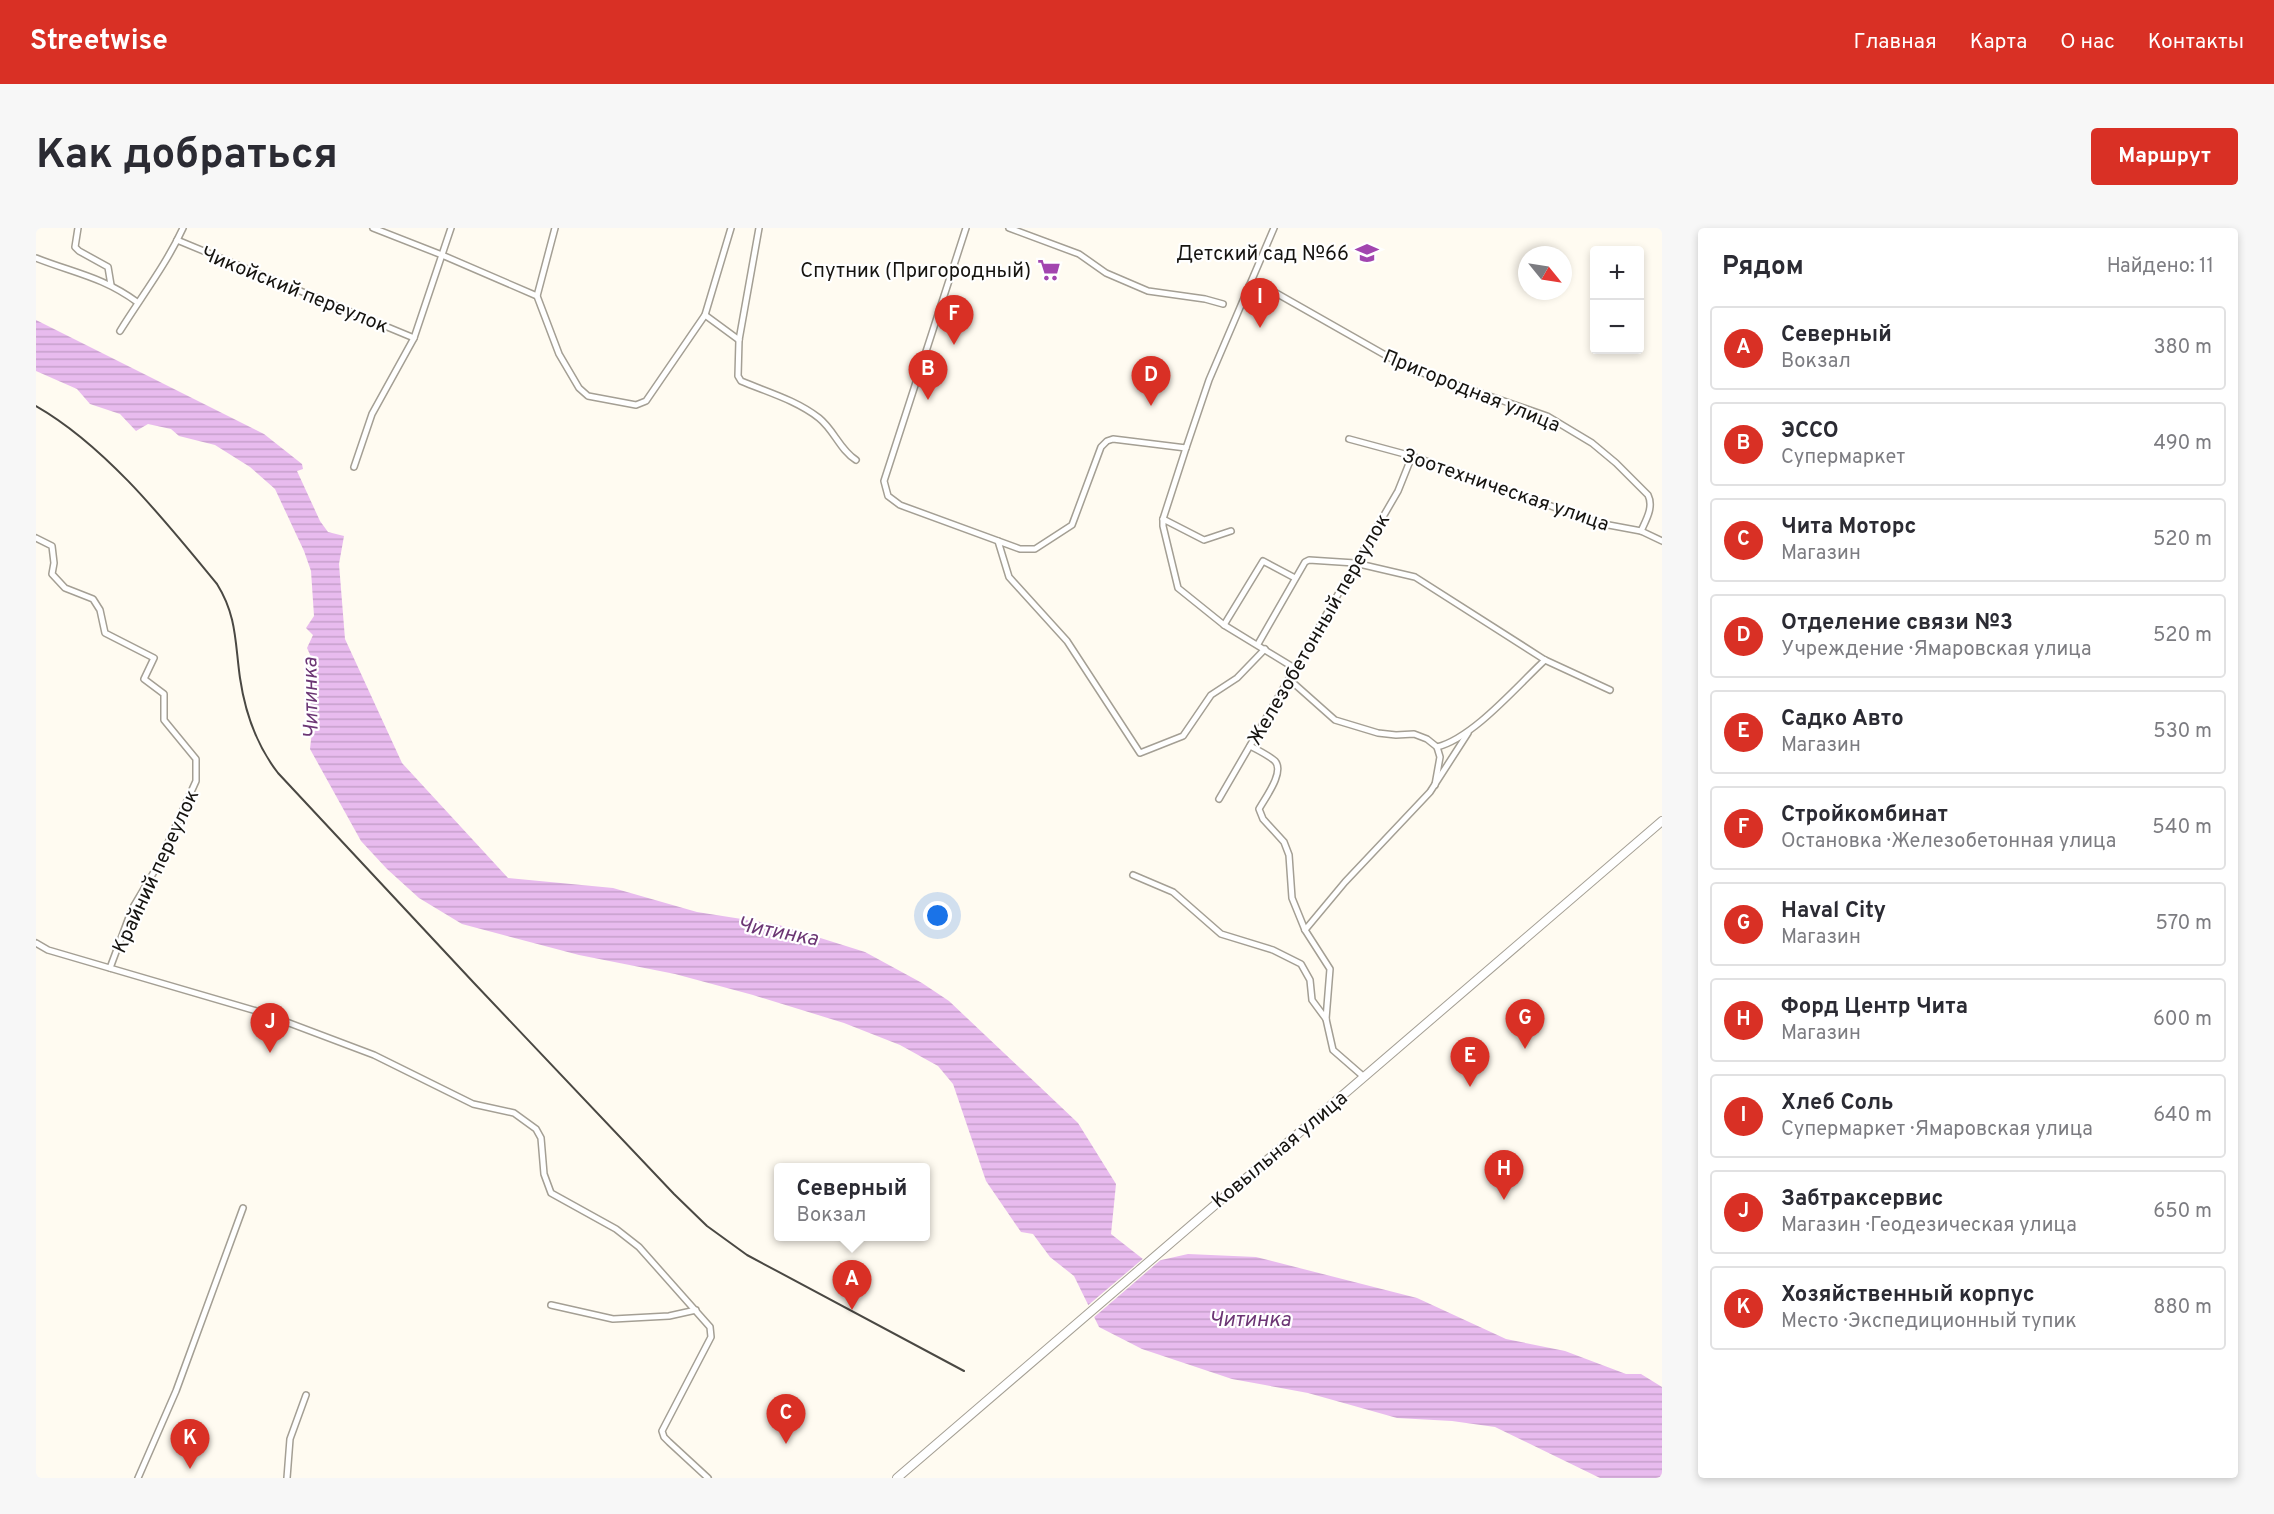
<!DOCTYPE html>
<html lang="ru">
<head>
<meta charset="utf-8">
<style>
	body { margin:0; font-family:Overpass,sans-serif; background:#f7f7f7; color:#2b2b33 }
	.controls { position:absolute; right:18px; top:18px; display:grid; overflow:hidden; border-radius:6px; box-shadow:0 3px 9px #0003 }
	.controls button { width:54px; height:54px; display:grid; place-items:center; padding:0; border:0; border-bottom:2px solid #e1e1e2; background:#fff; color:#2b2b33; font:30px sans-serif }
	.compass { position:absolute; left:1482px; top:18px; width:54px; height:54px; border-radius:50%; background:#fff; box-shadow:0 3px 9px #0003; rotate:120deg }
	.you { position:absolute; left:902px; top:688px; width:21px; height:21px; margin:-15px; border:4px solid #fff; border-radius:50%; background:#1a73e8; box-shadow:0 0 0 9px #1a73e833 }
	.badge { display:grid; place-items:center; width:39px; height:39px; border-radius:50%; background:#d93025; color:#fff; font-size:20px; font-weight:700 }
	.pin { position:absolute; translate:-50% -50px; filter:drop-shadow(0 2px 3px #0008) }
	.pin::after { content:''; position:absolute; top:32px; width:21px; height:18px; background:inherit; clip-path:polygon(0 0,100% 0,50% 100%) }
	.popup { position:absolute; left:738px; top:935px; width:156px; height:78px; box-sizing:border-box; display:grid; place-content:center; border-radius:6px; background:#fff; filter:drop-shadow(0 2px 4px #0005); font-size:20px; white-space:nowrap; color:#7c7c81 }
	.popup b { font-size:22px; color:#2b2b33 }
	.popup::after { content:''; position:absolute; left:50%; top:100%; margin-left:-12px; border:12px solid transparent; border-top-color:#fff }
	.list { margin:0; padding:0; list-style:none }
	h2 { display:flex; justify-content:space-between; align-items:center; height:78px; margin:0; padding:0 24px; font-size:26px }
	h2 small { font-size:20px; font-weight:400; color:#7c7c81 }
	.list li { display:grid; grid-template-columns:39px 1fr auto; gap:18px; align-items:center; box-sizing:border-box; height:84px; margin:0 12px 12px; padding:0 12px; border:2px solid #e1e1e2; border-radius:6px }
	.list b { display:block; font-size:22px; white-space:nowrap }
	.list p { margin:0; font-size:20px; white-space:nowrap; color:#7c7c81 }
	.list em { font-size:20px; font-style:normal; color:#7c7c81 }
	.map { position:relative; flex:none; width:1626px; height:1250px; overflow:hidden; border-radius:6px }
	header { display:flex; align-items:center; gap:36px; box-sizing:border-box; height:84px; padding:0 30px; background:#d93025; color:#fff }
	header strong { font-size:28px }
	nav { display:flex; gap:33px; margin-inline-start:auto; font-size:21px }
	.intro { display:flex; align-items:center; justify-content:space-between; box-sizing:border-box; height:144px; padding:0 36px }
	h1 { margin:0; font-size:42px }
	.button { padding:15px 27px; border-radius:6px; background:#d93025; color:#fff; font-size:21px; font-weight:700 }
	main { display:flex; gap:36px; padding:0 36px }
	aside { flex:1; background:#fff; border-radius:6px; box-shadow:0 3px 9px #0003 }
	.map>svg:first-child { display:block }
	.water { fill:url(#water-rules) }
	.pier { fill:#fffbf1 }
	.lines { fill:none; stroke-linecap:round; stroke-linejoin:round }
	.minor-casing { stroke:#a49f94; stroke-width:8 }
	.secondary-casing { stroke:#a49f94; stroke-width:10 }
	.minor { stroke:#fff; stroke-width:5 }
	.secondary { stroke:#fff; stroke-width:8 }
	.rail { stroke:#4a4843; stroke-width:2 }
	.labels { text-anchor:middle; stroke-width:4.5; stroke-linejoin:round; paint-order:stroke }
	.poi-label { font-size:20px; fill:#161410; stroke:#fff; text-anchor:end }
	.street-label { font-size:20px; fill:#161410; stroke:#fff }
	.water-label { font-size:21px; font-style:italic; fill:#6c3674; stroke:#fff }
</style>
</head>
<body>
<header>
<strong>Streetwise</strong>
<nav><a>Главная</a><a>Карта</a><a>О нас</a><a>Контакты</a></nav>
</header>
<div class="intro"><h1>Как добраться</h1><a class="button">Маршрут</a></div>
<main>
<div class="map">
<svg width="1626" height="1250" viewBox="0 0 1626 1250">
	<defs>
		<pattern id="water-rules" width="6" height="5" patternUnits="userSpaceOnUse" patternTransform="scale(1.5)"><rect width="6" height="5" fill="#e8bbee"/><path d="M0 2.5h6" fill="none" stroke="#c6a0cb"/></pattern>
	</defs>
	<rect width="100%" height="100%" fill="#fffbf1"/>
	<!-- water -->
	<polygon class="water" points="0,92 228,206 266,236 267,241 261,243 284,293 292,304 308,308 303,336 309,411 366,535 472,650 577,660 661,684 743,697 829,724 886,755 913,773 1042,895 1080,956 1075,1006 1112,1035 1152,1026 1220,1029 1381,1070 1470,1111 1529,1123 1590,1146 1605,1146 1626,1159 1626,1250 1564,1250 1459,1199 1416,1193 1361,1190 1272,1165 1196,1151 1106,1121 1063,1099 1038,1048 1014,1029 997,1006 985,1004 950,953 917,856 902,838 864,817 808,795 717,767 639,746 543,727 426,696 383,670 351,641 325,613 274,521 276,503 271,497 277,461 270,444 276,431 271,420 277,407 270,400 278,388 275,343 268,323 239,261 214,239 179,217 143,208 135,201 112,196 100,203 84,186 54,176 41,161 0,143"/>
	<!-- pier -->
	<polygon class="pier" points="1109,1029 1113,1032 1128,1029 1056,1091 1050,1079"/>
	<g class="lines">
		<!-- minor casing -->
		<g class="minor-casing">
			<g id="minor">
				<polyline points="42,0 39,19 43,23 72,39 75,57"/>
				<polyline points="337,0 406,27 501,68 523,126 543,160 552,168 600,177 610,173 669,87 695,0"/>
				<path d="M723,0L703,112L702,148L705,153C731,164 760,172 783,190C798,202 804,222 820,232"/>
				<polyline points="930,0 848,253 852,268 864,277 984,321 999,321 1036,297 1065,219 1071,213 1077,211 1150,220 1173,152 1238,0"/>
				<polyline points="973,0 1043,26 1070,45 1112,63 1169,71 1187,76"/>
				<polyline points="141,12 378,110"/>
				<path d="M0,30C38,45 67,49 101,74"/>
				<path d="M1213,58L1233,61L1372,140L1511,188L1556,215L1580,235L1612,267C1618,279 1610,292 1605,303"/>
				<polyline points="501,68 519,0"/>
				<polyline points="669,87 703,112"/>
				<path d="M84,103C105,69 130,37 147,0"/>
				<polyline points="1313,211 1376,228 1562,295 1605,303 1626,313"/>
				<polyline points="1150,220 1127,291 1127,298 1142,360 1188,397 1260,441"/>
				<polyline points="318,239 336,186 378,110 415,0"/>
				<polyline points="1127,291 1168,312 1195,303"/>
				<polyline points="0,310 16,318 18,335 16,346 29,360 57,371 64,382 69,405 118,430 108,451 128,466 128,492 160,531 160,553 122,637 96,681 74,740"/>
				<polyline points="962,313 973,349 1031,413 1104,525 1147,508 1175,467 1201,450 1229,421"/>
				<polyline points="1188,397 1227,333 1259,350"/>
				<polyline points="1222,416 1269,334 1273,332 1319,335 1379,349 1509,432 1574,462"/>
				<path d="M1254,452L1299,492L1342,505L1360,507L1378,506L1391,511L1401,519C1437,510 1481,458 1509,432"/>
				<path d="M1214,518C1222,522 1232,527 1239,533C1249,544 1229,570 1223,581L1227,591L1248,614L1253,627L1256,670L1269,702L1294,741L1290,791L1297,822L1328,849"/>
				<polyline points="1399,557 1404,529 1401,519"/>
				<polyline points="1183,571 1362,263 1376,228"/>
				<polyline points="1097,647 1137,664 1185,706 1237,722 1265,736 1274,752 1276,772 1290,791"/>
				<polyline points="1269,702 1309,654 1394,564 1432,505"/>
				<polyline points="0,715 12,722 224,784 338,827 437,876 478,885 500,901 505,910 508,946 515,965 580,1001 603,1019 674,1099 675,1109 626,1203 628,1209 633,1214 672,1250"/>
				<polyline points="515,1077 577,1091 633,1088 660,1082"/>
				<polyline points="102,1250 140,1163 207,980"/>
				<polyline points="251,1250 254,1211 270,1167"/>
			</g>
		</g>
		<!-- secondary casing -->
		<g class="secondary-casing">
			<polyline id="secondary" points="861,1250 1626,593"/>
		</g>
		<!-- minor -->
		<use href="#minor" class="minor"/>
		<!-- secondary -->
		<use href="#secondary" class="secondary"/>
		<!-- rail -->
		<path class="rail" d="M0,178C70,218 130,294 181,356C201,388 199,415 204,450C209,484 221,518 242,545L438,755L638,966L671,998L711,1027L928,1143"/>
	</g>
	<!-- icons -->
	<defs>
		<g id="school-bare" transform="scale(1.8)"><path d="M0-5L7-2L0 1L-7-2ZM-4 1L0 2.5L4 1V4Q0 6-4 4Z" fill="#a245af" stroke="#fff" stroke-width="2.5" paint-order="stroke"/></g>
		<g id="supermarket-bare" transform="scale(1.8)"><path d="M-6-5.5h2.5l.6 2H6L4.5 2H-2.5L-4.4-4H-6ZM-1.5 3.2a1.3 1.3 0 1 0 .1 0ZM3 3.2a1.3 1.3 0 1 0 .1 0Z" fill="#a245af" stroke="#fff" stroke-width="2.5" paint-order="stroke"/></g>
	</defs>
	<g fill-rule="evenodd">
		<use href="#school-bare" x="1331" y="25"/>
		<use href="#supermarket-bare" x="1013" y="42"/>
	</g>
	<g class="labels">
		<!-- poi labels -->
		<g class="poi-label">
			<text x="1313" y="32">Детский сад №66</text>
			<text x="995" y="49">Спутник (Пригородный)</text>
		</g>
		<!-- street labels -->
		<g class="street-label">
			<text transform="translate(259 61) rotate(22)" y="7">Чикойский переулок</text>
			<text transform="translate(1436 162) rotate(22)" y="7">Пригородная улица</text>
			<text transform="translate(1470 261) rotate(19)" y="7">Зоотехническая улица</text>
			<text transform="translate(1282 401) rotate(-60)" y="7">Железобетонный переулок</text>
			<text transform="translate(119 643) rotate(-65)" y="7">Крайний переулок</text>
			<text transform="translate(1243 921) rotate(-40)" y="7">Ковыльная улица</text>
		</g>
		<!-- water labels -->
		<g class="water-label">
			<text transform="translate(274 470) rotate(-91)" y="7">Читинка</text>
			<text transform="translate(742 703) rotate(11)" y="7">Читинка</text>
			<text x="1214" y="1098">Читинка</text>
		</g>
	</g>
</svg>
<div class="controls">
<button>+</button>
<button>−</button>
</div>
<svg class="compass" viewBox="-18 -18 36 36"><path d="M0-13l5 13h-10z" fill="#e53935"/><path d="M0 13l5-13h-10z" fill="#7c7c81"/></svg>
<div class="you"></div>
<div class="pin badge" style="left:816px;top:1082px">A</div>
<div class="popup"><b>Северный</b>Вокзал</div>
<div class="pin badge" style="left:892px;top:172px">B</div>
<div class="pin badge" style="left:750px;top:1216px">C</div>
<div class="pin badge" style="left:1115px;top:178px">D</div>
<div class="pin badge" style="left:1434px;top:859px">E</div>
<div class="pin badge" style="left:918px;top:117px">F</div>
<div class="pin badge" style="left:1489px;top:821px">G</div>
<div class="pin badge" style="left:1468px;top:972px">H</div>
<div class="pin badge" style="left:1224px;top:100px">I</div>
<div class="pin badge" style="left:234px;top:825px">J</div>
<div class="pin badge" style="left:154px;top:1241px">K</div>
</div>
<aside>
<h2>Рядом<small>Найдено: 11</small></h2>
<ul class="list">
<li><span class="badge">A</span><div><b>Северный</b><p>Вокзал</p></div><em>380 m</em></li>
<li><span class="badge">B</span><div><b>ЭССО</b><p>Супермаркет</p></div><em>490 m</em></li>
<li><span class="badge">C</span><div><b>Чита Моторс</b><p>Магазин</p></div><em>520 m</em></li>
<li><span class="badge">D</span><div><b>Отделение связи №3</b><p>Учреждение · Ямаровская улица</p></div><em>520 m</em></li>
<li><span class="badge">E</span><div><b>Садко Авто</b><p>Магазин</p></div><em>530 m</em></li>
<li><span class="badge">F</span><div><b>Стройкомбинат</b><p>Остановка · Железобетонная улица</p></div><em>540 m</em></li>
<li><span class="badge">G</span><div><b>Haval Сity</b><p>Магазин</p></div><em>570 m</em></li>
<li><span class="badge">H</span><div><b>Форд Центр Чита</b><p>Магазин</p></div><em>600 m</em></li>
<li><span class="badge">I</span><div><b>Хлеб Соль</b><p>Супермаркет · Ямаровская улица</p></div><em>640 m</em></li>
<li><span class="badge">J</span><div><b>Забтраксервис</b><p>Магазин · Геодезическая улица</p></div><em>650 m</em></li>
<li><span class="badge">K</span><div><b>Хозяйственный корпус</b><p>Место · Экспедиционный тупик</p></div><em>880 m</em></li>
</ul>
</aside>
</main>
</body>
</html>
